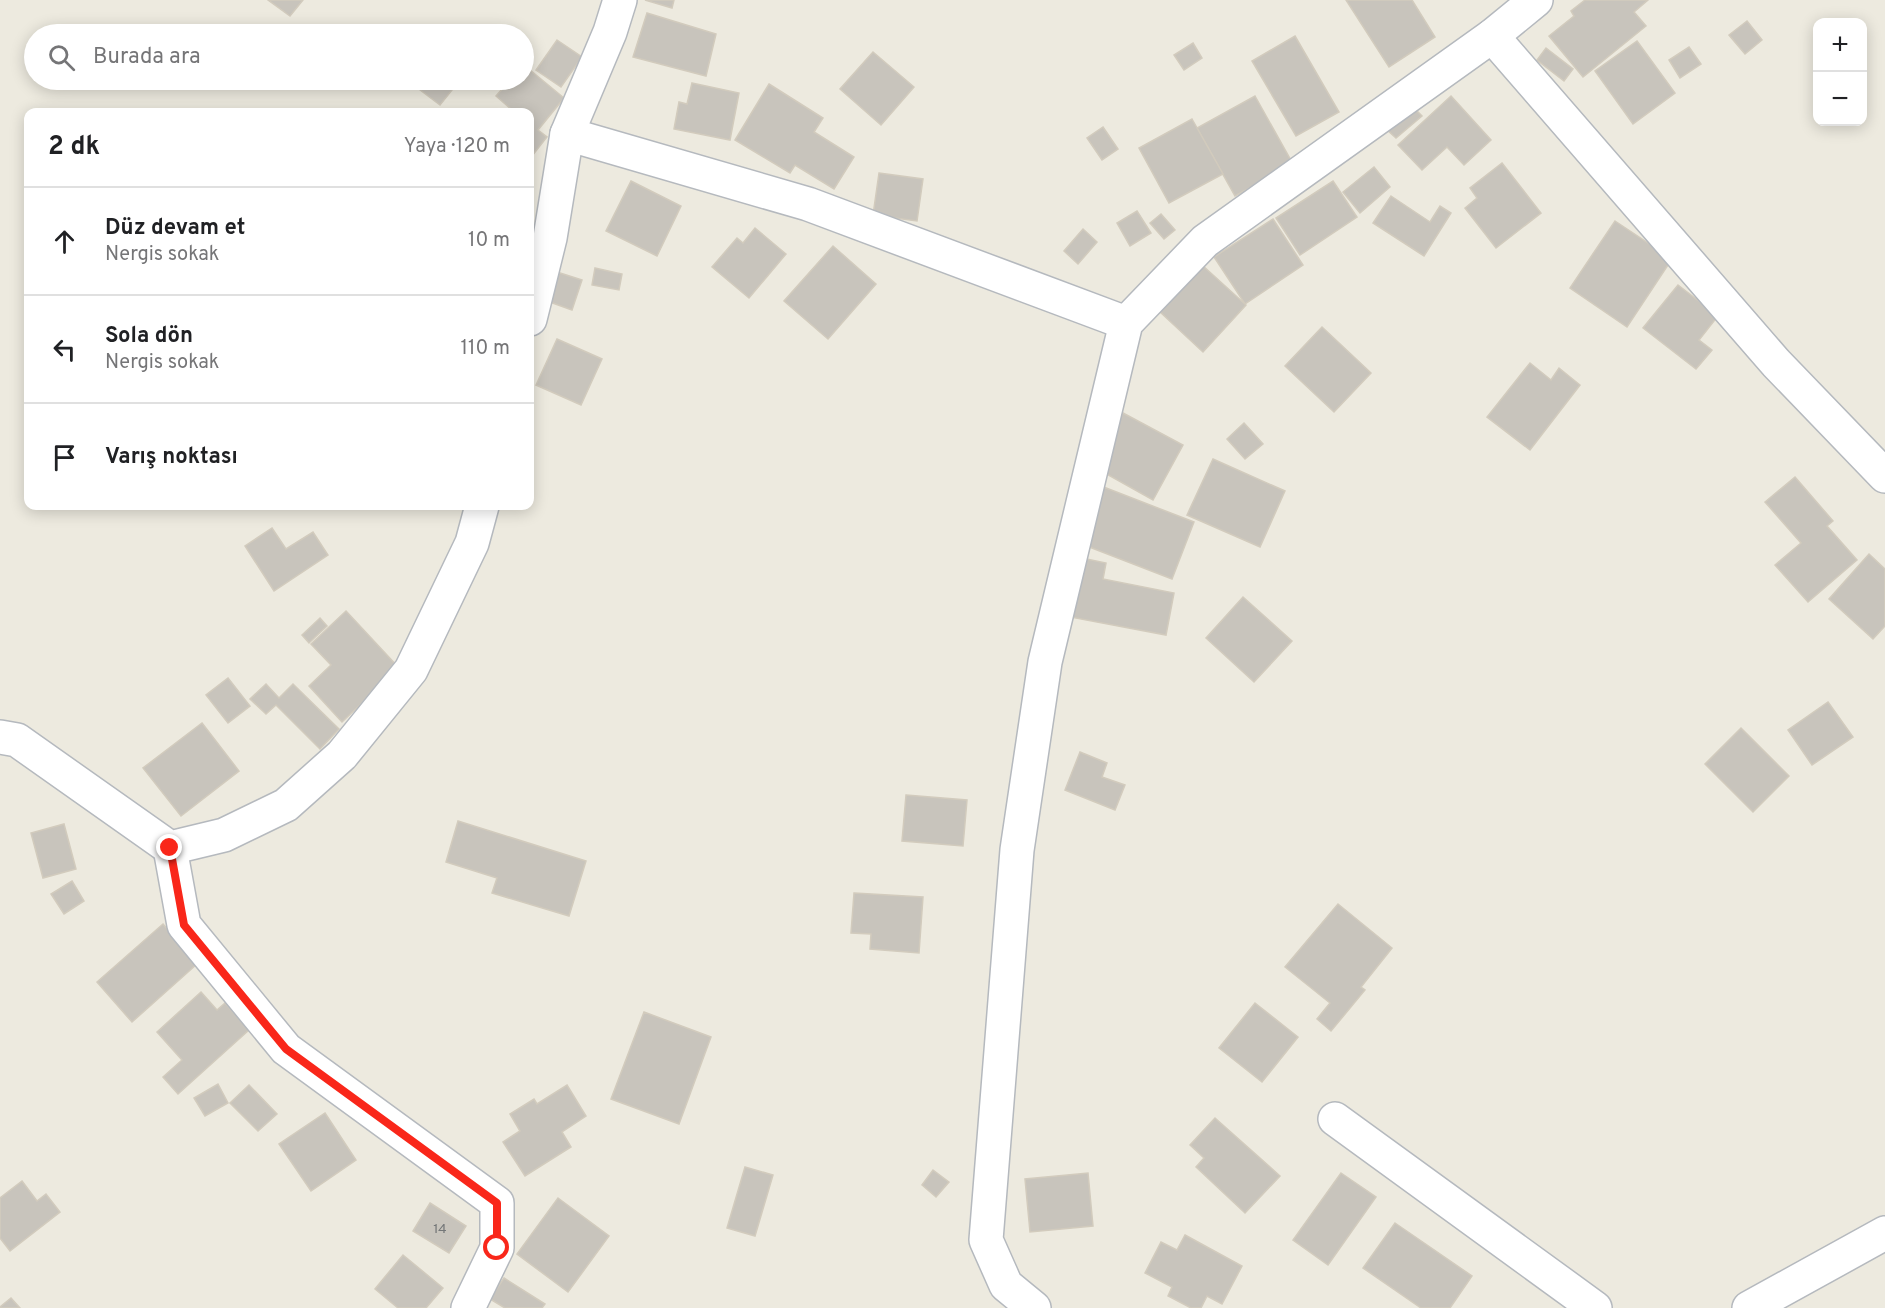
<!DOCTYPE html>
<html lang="tr">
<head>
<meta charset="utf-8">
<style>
	body { margin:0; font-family:Overpass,sans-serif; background:#f2f2f2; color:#202124 }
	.controls { position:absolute; right:18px; top:18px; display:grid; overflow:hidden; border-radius:12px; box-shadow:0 3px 15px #0003 }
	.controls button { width:54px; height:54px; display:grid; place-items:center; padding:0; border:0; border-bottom:2px solid #e0e0e0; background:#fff; color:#202124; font:30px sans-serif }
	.stop { position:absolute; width:18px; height:18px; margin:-14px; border:4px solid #f9271a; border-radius:50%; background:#fff }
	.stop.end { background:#f9271a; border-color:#fff; box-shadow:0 2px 6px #0008 }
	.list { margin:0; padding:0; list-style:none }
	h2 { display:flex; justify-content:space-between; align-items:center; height:78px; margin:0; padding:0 24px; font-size:26px }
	h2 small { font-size:20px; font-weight:400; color:#757577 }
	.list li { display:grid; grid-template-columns:39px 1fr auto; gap:18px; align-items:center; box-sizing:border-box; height:108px; padding:0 24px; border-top:2px solid #e0e0e0 }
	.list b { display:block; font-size:22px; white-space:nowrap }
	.list p { margin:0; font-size:20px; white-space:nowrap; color:#757577 }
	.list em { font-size:20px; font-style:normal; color:#757577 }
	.icon { flex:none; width:33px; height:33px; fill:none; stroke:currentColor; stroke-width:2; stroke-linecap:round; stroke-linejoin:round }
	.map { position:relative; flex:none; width:1885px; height:1308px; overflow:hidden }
	.search { position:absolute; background:#fff; box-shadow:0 3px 15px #0003; left:24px; top:24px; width:510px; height:66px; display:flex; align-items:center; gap:15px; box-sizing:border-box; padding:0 21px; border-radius:33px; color:#757577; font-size:22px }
	.panel { position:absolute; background:#fff; box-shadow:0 3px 15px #0003; left:24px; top:108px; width:510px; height:402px; border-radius:12px }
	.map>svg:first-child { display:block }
	.building { fill:#c8c4bc; stroke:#d2cbbd; stroke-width:1.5 }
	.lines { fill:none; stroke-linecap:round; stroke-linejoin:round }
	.minor-casing { stroke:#b5b9be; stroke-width:36 }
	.minor { stroke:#fff; stroke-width:33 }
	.route { stroke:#f9271a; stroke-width:8 }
	.labels { text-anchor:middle; stroke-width:4.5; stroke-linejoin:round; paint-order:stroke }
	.number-label { font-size:14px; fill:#747778 }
</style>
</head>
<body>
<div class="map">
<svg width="1885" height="1308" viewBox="0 0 1885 1308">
	<rect width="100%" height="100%" fill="#edeadf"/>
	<!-- building -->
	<g class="building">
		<polygon points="268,0 303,0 290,16"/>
		<polygon points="645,0 674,0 672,8"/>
		<polygon points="1346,0 1412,0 1435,37 1389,67"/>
		<polygon points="1585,0 1648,0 1634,12 1646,26 1583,77 1549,36 1574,16 1571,11"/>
		<polygon points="647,13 716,34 706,76 633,57"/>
		<polygon points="1747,21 1762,40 1745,54 1729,35"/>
		<polygon points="1295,36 1339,112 1296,136 1252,61"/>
		<polygon points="557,40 582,57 561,87 536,70"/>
		<polygon points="1637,41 1675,93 1633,124 1595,71"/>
		<polygon points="1193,43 1202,58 1184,70 1174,55"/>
		<polygon points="1689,47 1701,64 1680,78 1669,60"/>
		<polygon points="1546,48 1573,69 1564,81 1537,60"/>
		<polygon points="873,52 914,87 881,125 840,89"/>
		<polygon points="524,65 564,98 538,130 547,137 532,156 530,112 508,112 511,109 496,96 510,80 524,80"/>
		<polygon points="407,80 460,80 440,105"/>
		<polygon points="692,83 739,93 730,140 674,129 679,102 687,104"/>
		<polygon points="769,84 823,118 814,132 854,157 834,189 795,165 790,173 735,140"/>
		<polygon points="1255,96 1293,164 1235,196 1197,128"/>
		<polygon points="1451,96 1491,140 1464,165 1447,147 1422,170 1398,145"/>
		<polygon points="1412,106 1422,116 1396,138 1385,128"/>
		<polygon points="1192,119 1223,174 1169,203 1139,148"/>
		<polygon points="1103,127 1118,149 1102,160 1087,138"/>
		<polygon points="1502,163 1541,213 1496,248 1465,208 1477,198 1470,188"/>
		<polygon points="1374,167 1390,187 1360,213 1343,192"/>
		<polygon points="879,173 923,179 917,221 873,215"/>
		<polygon points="631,181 681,206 657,256 606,231"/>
		<polygon points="1333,181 1357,217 1300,255 1276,218"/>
		<polygon points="1391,196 1430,222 1440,206 1451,213 1424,256 1373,223"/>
		<polygon points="1137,211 1151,233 1130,246 1117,223"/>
		<polygon points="1161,214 1175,230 1164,239 1150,223"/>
		<polygon points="1273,219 1303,265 1245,304 1214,257"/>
		<polygon points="1615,221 1672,259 1627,327 1570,288"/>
		<polygon points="755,228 786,254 749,298 712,267 737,238 743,243"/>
		<polygon points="1083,229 1097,242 1078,264 1064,251"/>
		<polygon points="833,246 876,284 828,339 784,301"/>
		<polygon points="1202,265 1246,305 1203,352 1159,311"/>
		<polygon points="595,268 622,274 619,290 592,285"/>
		<polygon points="557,272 582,280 572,310 547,301"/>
		<polygon points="1678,285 1718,316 1699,340 1712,350 1696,369 1643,328"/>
		<polygon points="1322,327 1371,373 1334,412 1285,366"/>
		<polygon points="557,339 602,359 581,405 536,385"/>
		<polygon points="1530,363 1551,380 1559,368 1580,385 1530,450 1487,417"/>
		<polygon points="1123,413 1183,445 1153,500 1094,467"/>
		<polygon points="1244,423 1263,444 1245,459 1227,439"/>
		<polygon points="1213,459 1285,491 1260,547 1187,515"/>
		<polygon points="1795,477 1833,521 1827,526 1857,560 1808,602 1775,565 1801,543 1765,502"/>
		<polygon points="1101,486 1194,522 1172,579 1079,543"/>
		<polygon points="272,528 286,549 313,532 328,555 274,591 245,546"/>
		<polygon points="1869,554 1885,569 1885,626 1873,639 1829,599"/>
		<polygon points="1077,557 1106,563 1103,579 1174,593 1166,635 1065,616"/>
		<polygon points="1243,597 1292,641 1254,682 1206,638"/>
		<polygon points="346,611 399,668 342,722 309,686 331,665 311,644"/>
		<polygon points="320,618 327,626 309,643 302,635"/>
		<polygon points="228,678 250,706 228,723 206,695"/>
		<polygon points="266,684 279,698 293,684 339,729 320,749 276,705 266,714 250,699"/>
		<polygon points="1828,702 1853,737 1812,765 1788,730"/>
		<polygon points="202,723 239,771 181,816 143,768"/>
		<polygon points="1741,728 1789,776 1753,812 1705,764"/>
		<polygon points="1080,752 1107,763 1102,777 1125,785 1115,810 1065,790"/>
		<polygon points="906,795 967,800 963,846 902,841"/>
		<polygon points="458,821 586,861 569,916 492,893 497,878 446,862"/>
		<polygon points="64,824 76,869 43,878 31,833"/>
		<polygon points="72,881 84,901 64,914 51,894"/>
		<polygon points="854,893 923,897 919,953 870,949 871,934 851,933"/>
		<polygon points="1338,904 1392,948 1361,987 1365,990 1331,1031 1317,1019 1330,1003 1285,967"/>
		<polygon points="163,924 197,964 132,1022 97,982"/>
		<polygon points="201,992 217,1010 225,1003 249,1030 178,1094 163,1077 182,1060 157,1032"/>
		<polygon points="1255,1003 1298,1037 1262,1082 1219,1048"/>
		<polygon points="644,1012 711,1037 679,1124 611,1099"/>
		<polygon points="218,1084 228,1103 205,1116 194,1098"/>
		<polygon points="249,1085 277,1114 258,1131 230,1103"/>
		<polygon points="567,1085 586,1116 562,1132 571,1147 525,1176 503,1142 520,1131 510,1114 534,1099 537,1104"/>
		<polygon points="325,1113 356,1160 311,1191 279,1144"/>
		<polygon points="1215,1118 1280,1176 1245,1213 1196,1167 1204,1158 1190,1145"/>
		<polygon points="745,1167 773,1175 755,1236 727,1228"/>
		<polygon points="933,1170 949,1182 936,1197 922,1185"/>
		<polygon points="1088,1173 1093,1226 1030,1232 1025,1179"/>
		<polygon points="1341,1173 1376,1197 1328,1265 1293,1240"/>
		<polygon points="22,1181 37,1201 46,1194 60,1212 10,1251 0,1238 0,1198"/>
		<polygon points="558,1198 609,1236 568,1292 517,1254"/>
		<polygon points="430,1203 466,1226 449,1253 413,1231"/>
		<polygon points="1395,1223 1472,1276 1450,1308 1421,1308 1363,1268"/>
		<polygon points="1185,1235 1242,1266 1222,1304 1207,1296 1201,1308 1191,1308 1168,1296 1172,1287 1145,1273 1161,1242 1177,1250"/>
		<polygon points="403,1255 443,1288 426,1308 398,1308 375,1289"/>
		<polygon points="504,1278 545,1304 542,1308 505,1308 490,1299"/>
		<polygon points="11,1298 20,1308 0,1308 0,1307"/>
	</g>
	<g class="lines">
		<!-- minor casing -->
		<g class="minor-casing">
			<g id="minor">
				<polyline points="1492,36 1776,363 1885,476"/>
				<polyline points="567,134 808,204 1126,323"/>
				<polyline points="530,319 550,238 567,134 610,32 620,0"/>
				<polyline points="0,737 17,740 170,848 224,835 286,805 342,755 411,670 472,543 482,506"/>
				<polyline points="170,848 184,925 286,1049 497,1203 497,1248 468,1308"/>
				<polyline points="1335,1119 1595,1308"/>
				<polyline points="1034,1308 1006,1285 986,1240 1017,850 1045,662 1126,323 1205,241 1492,36 1536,0"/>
				<polyline points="1749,1308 1885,1233"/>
			</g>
		</g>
		<!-- minor -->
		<use href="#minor" class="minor"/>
	</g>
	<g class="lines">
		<!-- route -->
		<polyline class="route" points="170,848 184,925 286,1049 497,1203 497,1248"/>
	</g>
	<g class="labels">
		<!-- number labels -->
		<g class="number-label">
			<text x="440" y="1233">14</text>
		</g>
	</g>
</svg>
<div class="controls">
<button>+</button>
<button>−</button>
</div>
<div class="stop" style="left:497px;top:1248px"></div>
<div class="stop end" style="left:170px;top:848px"></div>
<div class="search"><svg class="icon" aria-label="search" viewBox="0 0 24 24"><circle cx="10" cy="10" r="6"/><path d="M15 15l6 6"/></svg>Burada ara</div>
<section class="panel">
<h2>2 dk<small>Yaya · 120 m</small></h2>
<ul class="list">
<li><svg class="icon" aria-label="ahead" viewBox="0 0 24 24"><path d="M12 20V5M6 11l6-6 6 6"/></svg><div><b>Düz devam et</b><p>Nergis sokak</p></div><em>10 m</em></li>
<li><svg class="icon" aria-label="left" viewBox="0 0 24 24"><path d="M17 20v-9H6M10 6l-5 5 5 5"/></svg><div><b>Sola dön</b><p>Nergis sokak</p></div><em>110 m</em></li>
<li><svg class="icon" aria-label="arrive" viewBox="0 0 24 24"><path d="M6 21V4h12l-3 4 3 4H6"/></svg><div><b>Varış noktası</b></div></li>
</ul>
</section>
</div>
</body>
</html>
